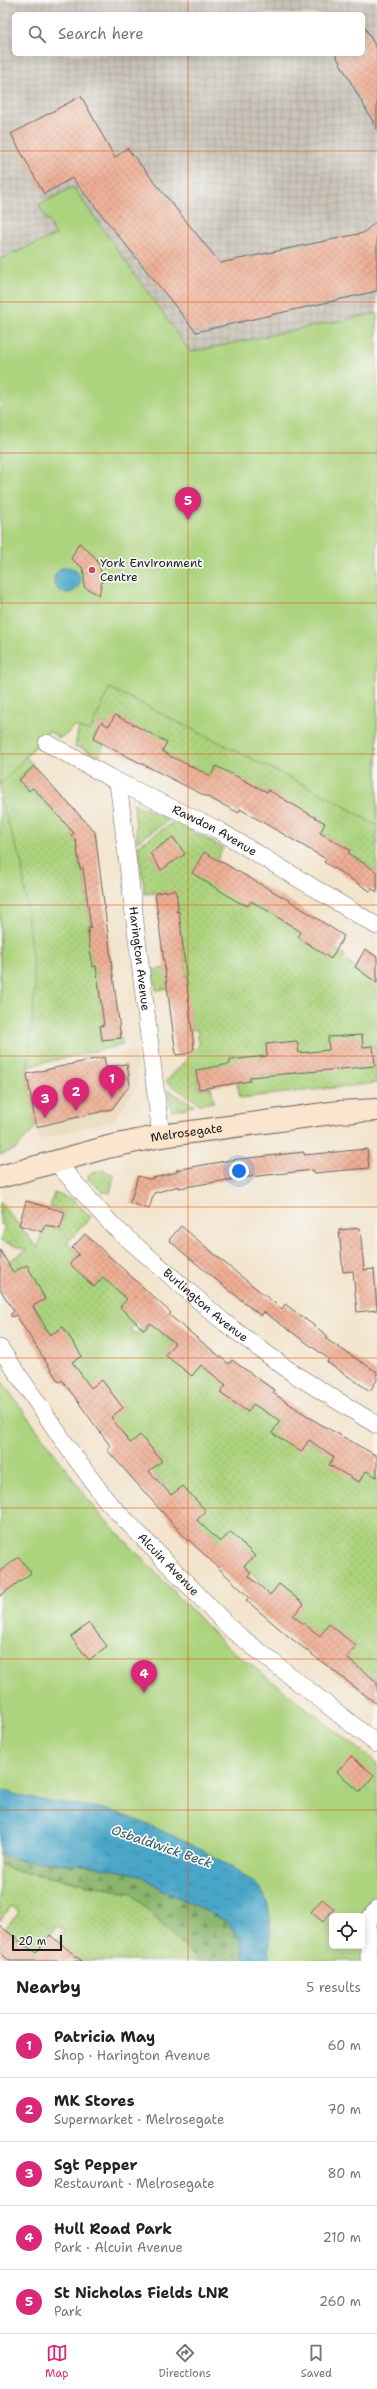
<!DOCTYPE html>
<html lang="en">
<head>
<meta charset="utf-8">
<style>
	body { margin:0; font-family:"Shantell Sans",sans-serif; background:#f2f2f2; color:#222 }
	.controls { position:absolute; right:12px; bottom:12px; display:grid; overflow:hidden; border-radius:6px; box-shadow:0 2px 10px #0003 }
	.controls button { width:36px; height:36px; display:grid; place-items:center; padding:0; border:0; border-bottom:1px solid #e0e0e0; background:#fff; color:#222; font:20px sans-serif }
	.scale { position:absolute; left:12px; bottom:10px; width:50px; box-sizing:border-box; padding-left:4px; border:2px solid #1c1c1c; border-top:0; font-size:11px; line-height:14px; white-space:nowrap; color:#1c1c1c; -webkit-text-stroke:3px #f6f6f2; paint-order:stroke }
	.you { position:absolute; left:239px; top:1171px; width:14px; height:14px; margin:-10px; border:3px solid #fff; border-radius:50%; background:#1a73e8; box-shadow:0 0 0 6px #1a73e833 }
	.badge { display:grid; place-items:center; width:26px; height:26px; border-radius:50%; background:#db2777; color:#fff; font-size:13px; font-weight:700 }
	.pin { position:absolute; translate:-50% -33px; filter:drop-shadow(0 1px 2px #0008) }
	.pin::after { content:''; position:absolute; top:21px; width:14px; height:12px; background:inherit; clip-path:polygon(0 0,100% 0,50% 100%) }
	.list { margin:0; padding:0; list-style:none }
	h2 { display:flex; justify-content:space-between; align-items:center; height:52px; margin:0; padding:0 16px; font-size:17px }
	h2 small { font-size:13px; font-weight:400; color:#767676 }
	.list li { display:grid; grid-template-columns:26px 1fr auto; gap:12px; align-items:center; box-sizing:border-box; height:64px; padding:0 16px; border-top:1px solid #e0e0e0 }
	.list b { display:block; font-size:15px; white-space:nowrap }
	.list p { margin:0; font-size:13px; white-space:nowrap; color:#767676 }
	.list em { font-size:13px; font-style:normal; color:#767676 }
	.icon { flex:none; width:22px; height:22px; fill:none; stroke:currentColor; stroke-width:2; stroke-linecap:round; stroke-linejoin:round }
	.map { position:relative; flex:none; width:377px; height:1961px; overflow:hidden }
	.search { position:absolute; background:#fff; box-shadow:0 2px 10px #0003; left:12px; right:12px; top:12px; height:44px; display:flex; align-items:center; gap:10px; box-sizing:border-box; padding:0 14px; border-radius:6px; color:#767676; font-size:15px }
	.sheet { height:372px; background:#fff }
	nav { display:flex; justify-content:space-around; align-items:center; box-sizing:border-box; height:56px; border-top:1px solid #e0e0e0; background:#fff; font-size:11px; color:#767676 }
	nav a { display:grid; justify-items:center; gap:2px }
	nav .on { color:#db2777 }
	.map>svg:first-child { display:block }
	.built { fill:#e9d9ba }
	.industrial { fill:url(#industrial-grid); fill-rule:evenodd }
	.grass { fill:url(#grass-dots); stroke:#64784c; fill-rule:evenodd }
	.forest { fill:url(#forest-firs); stroke:#526844 }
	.park { fill:#acd37d; stroke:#64784c; fill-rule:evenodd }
	.water { fill:url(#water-ripples); stroke:#336172 }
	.building { fill:url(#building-cross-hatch) }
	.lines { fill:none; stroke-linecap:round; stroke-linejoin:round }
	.street-casing { stroke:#67625a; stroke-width:18 }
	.secondary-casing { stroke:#67625a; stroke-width:24 }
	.street { stroke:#fff; stroke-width:17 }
	.secondary { stroke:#fbe5cf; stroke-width:22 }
	.grid { fill:none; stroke:#de560d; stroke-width:1; stroke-opacity:0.55 }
	.poi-dot { fill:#d1495b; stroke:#f6f6f2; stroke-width:1.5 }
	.labels { text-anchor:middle; stroke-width:3.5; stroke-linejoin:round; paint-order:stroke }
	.poi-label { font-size:12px; fill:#1c1c1c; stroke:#f6f6f2; text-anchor:start }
	.street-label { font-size:12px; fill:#1c1c1c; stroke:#f6f6f2 }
	.water-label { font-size:13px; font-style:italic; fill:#315a69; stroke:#f6f6f2 }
</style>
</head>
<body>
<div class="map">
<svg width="377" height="1961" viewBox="0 0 377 1961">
	<defs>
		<pattern id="industrial-grid" width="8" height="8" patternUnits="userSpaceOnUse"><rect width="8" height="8" fill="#c9c3b8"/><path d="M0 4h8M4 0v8" fill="none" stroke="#aca79e"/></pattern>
		<pattern id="grass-dots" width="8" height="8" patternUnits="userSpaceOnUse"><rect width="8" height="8" fill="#acd37d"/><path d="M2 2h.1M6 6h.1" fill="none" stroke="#93b56b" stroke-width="1.8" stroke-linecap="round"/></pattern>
		<pattern id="forest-firs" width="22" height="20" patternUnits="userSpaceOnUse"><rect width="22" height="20" fill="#89b56c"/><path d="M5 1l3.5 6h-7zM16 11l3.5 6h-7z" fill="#6f9258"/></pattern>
		<pattern id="water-ripples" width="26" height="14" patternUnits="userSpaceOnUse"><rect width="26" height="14" fill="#4aa6c8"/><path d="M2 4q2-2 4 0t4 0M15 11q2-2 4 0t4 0" fill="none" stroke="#3d86a2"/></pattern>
		<pattern id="building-cross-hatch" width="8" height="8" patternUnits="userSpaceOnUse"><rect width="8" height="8" fill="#efaf95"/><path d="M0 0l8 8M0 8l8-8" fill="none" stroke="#cc9680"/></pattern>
	</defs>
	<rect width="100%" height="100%" fill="#f6f6f2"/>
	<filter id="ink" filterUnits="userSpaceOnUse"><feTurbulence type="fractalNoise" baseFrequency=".025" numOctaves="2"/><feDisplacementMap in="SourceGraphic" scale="8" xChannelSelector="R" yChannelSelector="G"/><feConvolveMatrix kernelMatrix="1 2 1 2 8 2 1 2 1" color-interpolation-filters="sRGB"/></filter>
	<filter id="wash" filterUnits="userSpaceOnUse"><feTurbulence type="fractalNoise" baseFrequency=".012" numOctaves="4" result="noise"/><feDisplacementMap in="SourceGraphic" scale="16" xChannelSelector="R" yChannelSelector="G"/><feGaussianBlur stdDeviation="0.9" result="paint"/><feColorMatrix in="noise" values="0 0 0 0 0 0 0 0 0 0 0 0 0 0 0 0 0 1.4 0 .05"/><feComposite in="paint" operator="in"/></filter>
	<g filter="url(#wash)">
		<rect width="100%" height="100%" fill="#f3e4cd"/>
		<!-- built -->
		<polygon class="built" points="135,1050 139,1084 114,1120 39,1140 27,1074"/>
		<!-- industrial -->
		<path class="industrial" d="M0,0H377V313L190,353L100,224L56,235L0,259ZM14,14H363V54H14Z"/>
		<!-- grass -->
		<g class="grass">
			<path d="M377,567V872L331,842L332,839L260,798H254L101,722L93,739L104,744L99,757L82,748L75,747L87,684ZM268,790L280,797L277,802L265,795Z"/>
			<polygon points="0,642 43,738 26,757 34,766 19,780 29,791 33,788 74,833 71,835 81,846 77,850 80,869 83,868 91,928 88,928 93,967 96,966 104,1025 100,1026 102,1040 121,1038 122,1045 29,1066 27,1074 30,1088 16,1149 0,1155"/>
			<polygon points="134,803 169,820 137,842"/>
			<path d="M175,821L223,848L217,860L261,907L273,914L275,912L278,914L276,917L291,926L294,922L345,955L343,959L372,980L377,977V1083L240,1098L237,1083L250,1080L247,1062L196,1070L199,1089L211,1087L214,1102L200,1104L166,1082L199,1045L197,1029L192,1030L186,987L156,990L153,970L165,968L167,980L187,977L175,891L145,894L138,846ZM173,837L161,870L150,853ZM373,1046L375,1066L322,1051ZM311,1052L313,1071L261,1076L259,1057Z"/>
			<polygon points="168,1090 195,1106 172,1111"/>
			<polygon points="103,1170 114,1175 110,1193 102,1191 88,1179 89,1174"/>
			<path d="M54,1193L72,1199L91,1217L67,1243L144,1313L130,1330L136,1334L140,1329L143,1331L149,1325L146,1322L149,1318L164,1331L162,1334L208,1370L269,1408L267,1413L321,1449L324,1445L377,1477V1682L300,1622L269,1594L273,1591L251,1573L209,1531L206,1533L117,1432L120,1430L53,1338L7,1262L27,1250L0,1240L5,1226L0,1224V1201L37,1248L45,1225L60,1229L65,1212L50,1207ZM76,1257L81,1262L75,1269L70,1264ZM95,1276L100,1281L93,1287L88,1282ZM42,1292L46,1298L37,1303L34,1297ZM78,1350L82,1356L75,1361L71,1355ZM120,1401L124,1407L117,1412L112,1407ZM247,1401L253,1405L248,1412L242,1408ZM277,1425L283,1429L278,1437L272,1433ZM157,1455L162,1461L155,1467L150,1461ZM356,1472L363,1475L358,1483L352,1480ZM250,1551L255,1556L248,1562L243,1557ZM350,1641L356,1646L350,1653L345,1649Z"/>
			<polygon points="0,1863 10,1869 34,1874 131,1893 198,1961 75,1961 51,1949 64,1932 57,1926 36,1953 5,1929 19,1911 11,1906 0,1921"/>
		</g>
		<!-- forest -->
		<polygon class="forest" points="0,1853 8,1858 45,1863 90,1865 141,1875 161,1889 228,1922 238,1936 243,1948 243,1961 198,1961 131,1893 10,1869 0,1863"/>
		<!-- park -->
		<g class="park">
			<polygon points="73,187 190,352 377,313 377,826 334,800 110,688 90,731 73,726 67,734 59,738 49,731 0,785 0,259 56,235 39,205"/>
			<polygon points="0,798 22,865 28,921 35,988 27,1074 36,1127 16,1149 0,1155"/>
			<path d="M0,1379L96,1510L223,1643L377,1763V1909L369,1961H259L261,1924L0,1807ZM332,1916H362V1946H332Z"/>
		</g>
		<!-- water -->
		<g class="water">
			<circle cx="67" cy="580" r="13"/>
			<path d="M0,1789C33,1803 69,1802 103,1809C132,1814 251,1869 263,1893C274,1914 270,1938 269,1961H243V1948L238,1937L228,1922L161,1889L141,1875L90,1865L21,1861L0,1853Z"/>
		</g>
		<g id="blocks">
			<!-- building -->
			<g class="building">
				<polygon points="363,24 377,49 377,129 335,54 363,54"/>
				<polygon points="81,96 115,158 127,148 220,263 363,233 377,221 377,291 196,332 72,178 44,194 11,134"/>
				<polygon points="79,543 94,556 100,567 102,581 99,595 84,587 84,573 82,567 71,559"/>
				<polygon points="115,715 167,742 162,751 170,756 211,776 216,766 267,792 268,790 325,823 320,833 350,850 348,853 377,872 377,892 372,889 370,891 324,862 326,859 240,809 239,813 93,739 101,722 109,726"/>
				<polygon points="34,766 95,832 121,1038 102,1040 100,1026 104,1025 96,966 93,967 89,943 88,928 91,928 83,868 80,869 76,841 71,835 74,833 33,788 29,791 19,780"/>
				<polygon points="173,837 185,854 161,870 150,853"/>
				<polygon points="204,852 290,901 344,936 331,959 298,937 301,932 273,914 251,901 248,906 238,902 192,873"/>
				<polygon points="176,890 178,908 176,912 179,911 194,1049 187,1054 176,1055 155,893"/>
				<polygon points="365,949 377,957 377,983 355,967"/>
				<polygon points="362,1035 363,1047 373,1046 375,1066 250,1077 250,1081 199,1089 196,1070 230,1064 230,1060 267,1056 266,1044 297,1041 299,1053 329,1050 328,1037"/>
				<polygon points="104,1057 106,1067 127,1064 130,1085 112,1109 36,1127 27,1074"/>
				<polygon points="367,1149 369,1168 314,1173 313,1170 240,1178 179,1188 179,1186 154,1193 149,1209 130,1203 138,1176 149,1179 177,1172 176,1170 231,1160 304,1152 304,1155"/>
				<polygon points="26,1201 65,1212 60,1229 45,1225 42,1232 19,1225"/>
				<polygon points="181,1226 232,1269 282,1309 285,1304 328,1336 326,1339 377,1372 377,1380 370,1391 327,1362 329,1359 264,1312 261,1316 181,1251 169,1240"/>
				<polygon points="360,1228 364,1270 374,1269 377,1310 357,1312 353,1271 343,1272 339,1230"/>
				<polygon points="85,1234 171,1313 169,1315 229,1364 232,1360 274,1390 273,1393 315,1421 377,1456 377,1477 366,1471 359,1482 329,1465 334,1457 309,1440 301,1452 272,1433 280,1421 253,1404 248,1412 220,1393 226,1385 201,1365 192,1376 165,1355 175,1343 150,1323 144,1330 120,1307 127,1299 103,1277 94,1287 70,1264 79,1254 72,1248"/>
				<polygon points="0,1250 13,1272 27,1265 45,1299 33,1306 50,1335 63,1327 82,1356 72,1362 91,1388 102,1380 123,1408 111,1417 130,1443 140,1435 162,1461 149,1471 171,1495 183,1486 206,1511 197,1520 220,1542 231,1532 255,1556 244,1566 251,1573 249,1576 270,1595 279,1584 304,1604 293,1616 320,1636 329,1624 356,1646 347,1658 377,1682 377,1704 288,1636 246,1600 249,1597 189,1540 188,1541 107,1450 111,1447 62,1380 59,1382 16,1315 12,1317 10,1315 14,1311 0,1289"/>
				<polygon points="19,1557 31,1573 0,1596 0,1571"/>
				<polygon points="89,1623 107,1646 89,1660 71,1637"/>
				<polygon points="351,1756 374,1775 360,1792 337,1772"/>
				<polygon points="322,1899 334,1909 323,1922 311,1912"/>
				<polygon points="0,1926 36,1953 50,1935 82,1961 10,1961 0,1953"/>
			</g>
		</g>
	</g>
	<g filter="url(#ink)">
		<use href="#blocks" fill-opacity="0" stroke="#67625a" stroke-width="1"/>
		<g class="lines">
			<!-- street casing -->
			<g class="street-casing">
				<g id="street">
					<path id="s1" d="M47,743L118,782L218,830L377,926"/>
					<path id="s2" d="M118,782L161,1136"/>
					<path id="s3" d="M55,1161L113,1226L225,1323L294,1374L377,1425"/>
					<path id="s4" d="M0,1348L69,1449L107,1501L232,1630L377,1744"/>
					<polyline points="369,1961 368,1921 377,1909"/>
				</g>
			</g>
			<!-- secondary casing -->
			<g class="secondary-casing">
				<g id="secondary">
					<path id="s5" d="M0,1177L108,1147L161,1136L339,1112L377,1110"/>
				</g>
			</g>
			<!-- street -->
			<use href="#street" class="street"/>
			<!-- secondary -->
			<use href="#secondary" class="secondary"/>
		</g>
	</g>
	<!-- grid -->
	<path class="grid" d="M188,0V14M188,54V1961M0,151H377M0,302H377M0,453H377M0,603H377M0,754H377M0,905H377M0,1056H377M0,1207H377M0,1358H377M0,1508H377M0,1659H377M0,1810H377"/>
	<!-- markers -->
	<circle class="poi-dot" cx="92" cy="570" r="4"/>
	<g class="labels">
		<!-- poi labels -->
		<g class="poi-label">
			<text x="100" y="567">York Environment<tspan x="100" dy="14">Centre</tspan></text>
		</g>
		<!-- street labels -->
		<g class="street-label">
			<text dy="4" stroke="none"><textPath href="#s1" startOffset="189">Rawdon Avenue</textPath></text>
			<text dy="4" stroke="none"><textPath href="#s2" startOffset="178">Harington Avenue</textPath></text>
			<text dy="4" stroke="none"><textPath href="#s5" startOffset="192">Melrosegate</textPath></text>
			<text dy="4" stroke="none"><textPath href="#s3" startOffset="209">Burlington Avenue</textPath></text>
			<text dy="4" stroke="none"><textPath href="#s4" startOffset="275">Alcuin Avenue</textPath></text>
		</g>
		<!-- water labels -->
		<g class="water-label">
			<text transform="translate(162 1846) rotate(19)" y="5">Osbaldwick Beck</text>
		</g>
	</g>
</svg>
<div class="controls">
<button><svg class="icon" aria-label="locate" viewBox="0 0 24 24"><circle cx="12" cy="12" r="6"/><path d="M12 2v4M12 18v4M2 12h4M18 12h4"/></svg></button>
</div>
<div class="scale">20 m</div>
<div class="you"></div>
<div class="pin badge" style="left:112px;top:1098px">1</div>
<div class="pin badge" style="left:76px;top:1111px">2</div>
<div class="pin badge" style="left:45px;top:1118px">3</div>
<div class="pin badge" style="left:144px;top:1693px">4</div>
<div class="pin badge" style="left:188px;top:520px">5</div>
<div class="search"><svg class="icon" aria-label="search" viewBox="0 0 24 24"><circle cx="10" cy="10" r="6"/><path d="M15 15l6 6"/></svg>Search here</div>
</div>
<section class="sheet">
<h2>Nearby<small>5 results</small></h2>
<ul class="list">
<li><span class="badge">1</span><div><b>Patricia May</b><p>Shop · Harington Avenue</p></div><em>60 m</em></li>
<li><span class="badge">2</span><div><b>MK Stores</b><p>Supermarket · Melrosegate</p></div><em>70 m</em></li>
<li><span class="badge">3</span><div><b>Sgt Pepper</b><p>Restaurant · Melrosegate</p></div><em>80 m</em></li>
<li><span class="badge">4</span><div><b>Hull Road Park</b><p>Park · Alcuin Avenue</p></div><em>210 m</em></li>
<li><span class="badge">5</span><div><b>St Nicholas Fields LNR</b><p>Park</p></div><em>260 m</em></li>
</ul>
</section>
<nav>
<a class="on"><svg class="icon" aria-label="map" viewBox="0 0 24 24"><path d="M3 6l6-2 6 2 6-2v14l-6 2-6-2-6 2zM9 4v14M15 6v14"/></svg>Map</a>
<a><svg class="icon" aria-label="directions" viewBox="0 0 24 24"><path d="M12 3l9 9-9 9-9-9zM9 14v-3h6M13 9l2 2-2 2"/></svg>Directions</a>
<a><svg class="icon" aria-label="saved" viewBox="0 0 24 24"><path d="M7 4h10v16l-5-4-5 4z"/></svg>Saved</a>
</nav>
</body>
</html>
